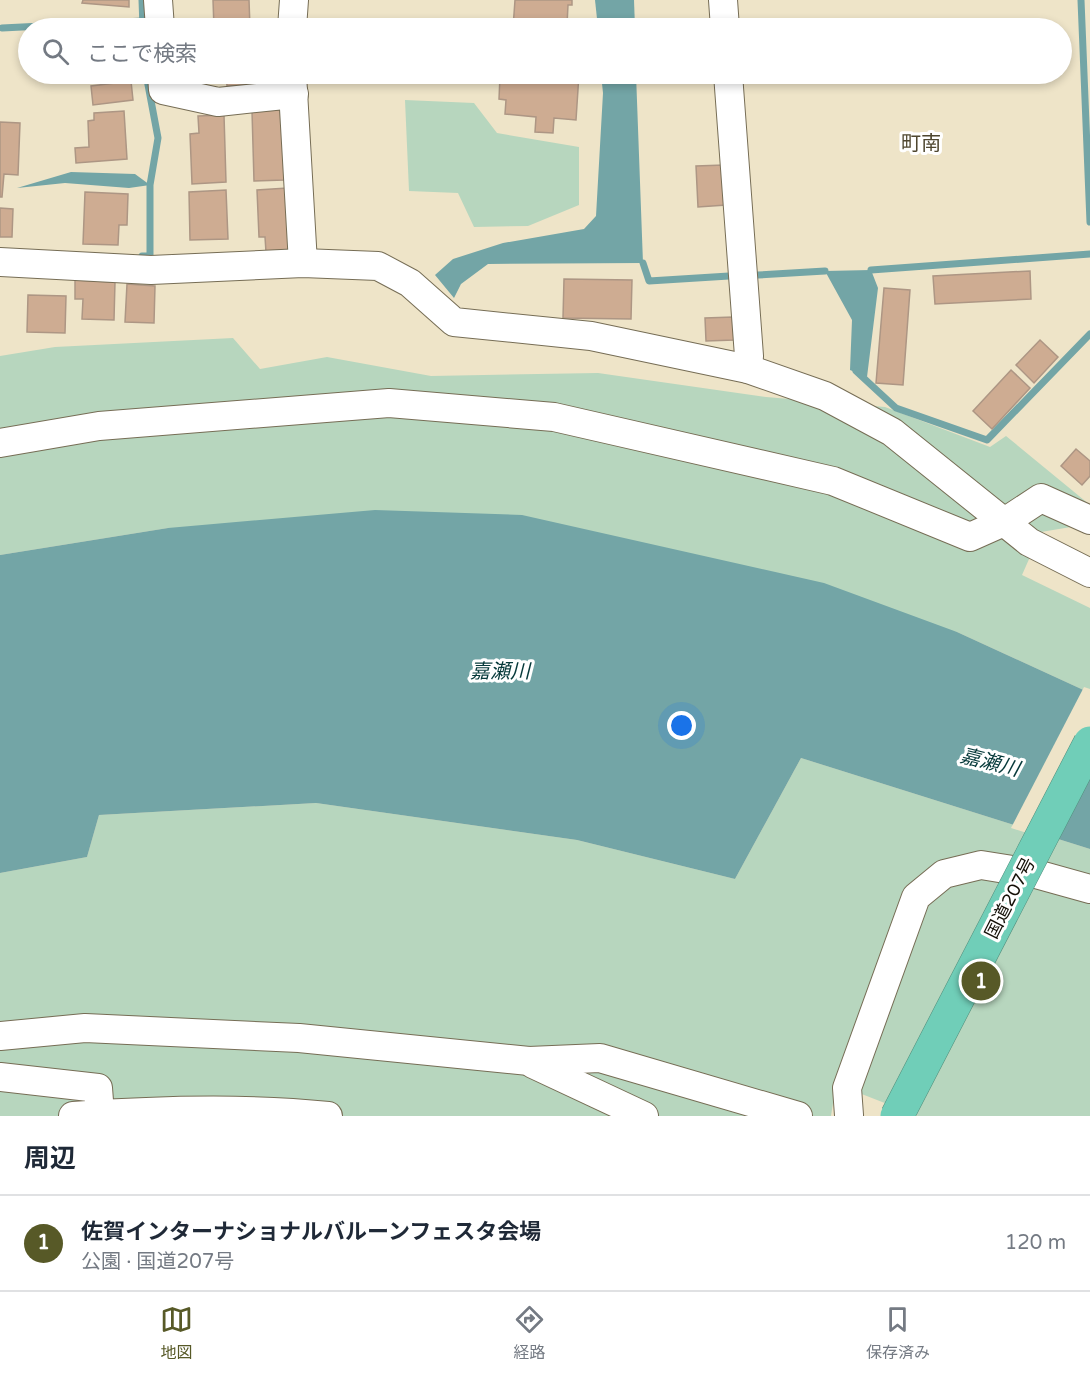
<!DOCTYPE html>
<html lang="ja">
<head>
<meta charset="utf-8">
<style>
	body { margin:0; font-family:"Varela Round","Noto Sans JP",sans-serif; background:#f2f2f3; color:#1f2937 }
	.you { position:absolute; left:682px; top:726px; width:21px; height:21px; margin:-15px; border:4px solid #fff; border-radius:50%; background:#1a73e8; box-shadow:0 0 0 9px #1a73e833 }
	.badge { display:grid; place-items:center; width:39px; height:39px; border-radius:50%; background:#575927; color:#fff; font-size:20px; font-weight:700 }
	.pin { position:absolute; translate:-50% -50%; border:3px solid #fff; box-shadow:0 2px 6px #0006 }
	.list { margin:0; padding:0; list-style:none }
	h2 { display:flex; justify-content:space-between; align-items:center; height:78px; margin:0; padding:0 24px; font-size:26px }
	h2 small { font-size:20px; font-weight:400; color:#747a83 }
	.list li { display:grid; grid-template-columns:39px 1fr auto; gap:18px; align-items:center; box-sizing:border-box; height:96px; padding:0 24px; border-top:2px solid #e0e1e3 }
	.list b { display:block; font-size:22px; white-space:nowrap }
	.list p { margin:0; font-size:20px; white-space:nowrap; color:#747a83 }
	.list em { font-size:20px; font-style:normal; color:#747a83 }
	.icon { flex:none; width:33px; height:33px; fill:none; stroke:currentColor; stroke-width:2; stroke-linecap:round; stroke-linejoin:round }
	.map { position:relative; flex:none; width:1090px; height:1116px; overflow:hidden }
	.search { position:absolute; background:#fff; box-shadow:0 3px 9px #0003; left:18px; right:18px; top:18px; height:66px; display:flex; align-items:center; gap:15px; box-sizing:border-box; padding:0 21px; border-radius:33px; color:#747a83; font-size:22px }
	.sheet { height:174px; background:#fff }
	nav { display:flex; justify-content:space-around; align-items:center; box-sizing:border-box; height:84px; border-top:2px solid #e0e1e3; background:#fff; font-size:16px; color:#747a83 }
	nav a { display:grid; justify-items:center; gap:3px }
	nav .on { color:#575927 }
	.map>svg:first-child { display:block }
	.green { fill:#b7d6be }
	.water { fill:#73a5a6 }
	.pier { fill:#eee4c8 }
	.lines { fill:none; stroke-linecap:round; stroke-linejoin:round }
	.stream { stroke:#73a5a6; stroke-width:7 }
	.building { fill:#ceac92; stroke:#ad9684; stroke-width:1.5 }
	.minor-casing { stroke:#766d55; stroke-width:30 }
	.minor { stroke:#fff; stroke-width:28 }
	.highway-bridge-casing { stroke:#508c7a; stroke-width:34; stroke-linecap:butt }
	.highway-bridge { stroke:#70ceb8; stroke-width:33 }
	.labels { text-anchor:middle; stroke-width:6; stroke-linejoin:round; paint-order:stroke }
	.street-label { font-size:18px; fill:#141007; stroke:#fff }
	.neighbourhood-label { font-size:20px; fill:#4f4730; stroke:#fff }
	.water-label { font-size:20px; font-style:italic; fill:#06393a; stroke:#fff }
</style>
</head>
<body>
<div class="map">
<svg width="1090" height="1116" viewBox="0 0 1090 1116">
	<rect width="100%" height="100%" fill="#eee4c8"/>
	<!-- green -->
	<g class="green">
		<polygon points="405,100 474,103 497,133 579,147 579,205 528,226 474,227 458,193 409,191"/>
		<polygon points="233,338 260,369 327,357 431,376 598,373 766,397 885,407 990,447 1006,436 1090,505 1077,526 1041,532 1022,575 1090,608 1090,693 957,632 168,528 0,555 0,356 55,347"/>
		<polygon points="801,758 1090,849 1090,1116 918,1116 836,1084 831,1116 0,1116 0,873 87,857 99,815 316,803 577,840 735,879"/>
	</g>
	<!-- water -->
	<g class="water">
		<polygon points="595,0 634,0 635,28 598,28"/>
		<polygon points="601,74 636,74 643,263 488,264 461,284 454,298 435,275 453,259 503,243 584,229 596,216 603,93"/>
		<polygon points="71,172 135,174 150,185 129,188 65,183 17,188"/>
		<polygon points="871,270 878,288 867,377 850,370 852,320 825,271"/>
		<polygon points="375,510 522,515 824,583 957,632 1090,693 1090,849 801,758 735,879 577,840 316,803 99,815 87,857 0,873 0,555 168,528"/>
	</g>
	<!-- pier -->
	<polygon class="pier" points="1084,687 1090,689 1090,775 1055,842 1011,828"/>
	<g class="lines">
		<!-- stream -->
		<g class="stream">
			<polyline points="142,0 143,28"/>
			<polyline points="1081,0 1090,222"/>
			<polyline points="2,28 143,21"/>
			<polyline points="142,256 150,256 150,185 158,138 146,74"/>
			<polyline points="643,263 649,281 729,276"/>
			<polyline points="871,270 1090,254"/>
			<polyline points="758,275 825,271"/>
			<polyline points="856,371 896,408 987,440 1090,334"/>
		</g>
	</g>
	<!-- building -->
	<g class="building">
		<polygon points="83,0 129,0 129,7 82,3"/>
		<polygon points="213,0 249,0 250,28 214,28"/>
		<polygon points="515,0 572,0 572,5 568,5 567,25 575,26 575,28 513,28"/>
		<polygon points="81,74 120,74 120,78 82,82"/>
		<polygon points="226,74 251,74 252,85 227,86"/>
		<polygon points="508,74 579,74 576,120 554,118 553,133 535,132 536,117 505,114 506,100 499,99 500,76 508,76"/>
		<polygon points="131,81 133,100 93,105 91,86"/>
		<polygon points="282,110 284,180 254,181 252,111"/>
		<polygon points="124,111 127,159 76,163 75,148 89,147 88,121 94,120 94,113"/>
		<polygon points="224,115 226,182 192,184 190,134 199,133 198,116"/>
		<polygon points="0,122 20,123 18,175 4,174 2,197 0,197"/>
		<polygon points="724,165 726,205 698,207 696,166"/>
		<polygon points="287,188 290,250 266,252 265,237 259,237 257,190"/>
		<polygon points="226,190 228,239 190,240 189,192"/>
		<polygon points="85,192 128,194 127,225 119,225 118,245 83,244"/>
		<polygon points="0,208 13,209 12,237 0,237"/>
		<polygon points="1030,271 1031,299 935,304 933,276"/>
		<polygon points="564,279 632,280 631,319 563,318"/>
		<polygon points="75,280 115,282 114,320 82,319 83,299 75,299"/>
		<polygon points="127,284 155,286 154,323 125,322"/>
		<polygon points="884,288 910,290 903,385 876,383"/>
		<polygon points="28,295 66,296 65,333 27,332"/>
		<polygon points="733,317 734,340 706,341 705,318"/>
		<polygon points="1040,340 1058,357 1034,383 1016,365"/>
		<polygon points="1011,370 1030,388 992,429 973,411"/>
		<polygon points="1076,449 1090,461 1090,476 1082,485 1061,466"/>
	</g>
	<g class="lines">
		<!-- minor casing -->
		<g class="minor-casing">
			<g id="minor">
				<polyline points="158,0 160,28"/>
				<polyline points="723,0 725,28"/>
				<polyline points="292,28 294,0"/>
				<polyline points="162,74 163,90 218,102 294,94"/>
				<polyline points="292,74 303,263"/>
				<polyline points="728,74 749,356 748,369"/>
				<polyline points="0,262 151,270 303,263 378,266 410,283 454,322 591,336 748,369 825,396 892,432 1029,542 1090,573"/>
				<polyline points="0,443 99,426 389,403 554,417 833,481 970,537 1006,521 1041,498 1090,520"/>
				<polyline points="0,1036 85,1028 299,1038 529,1061 600,1058 798,1116"/>
				<polyline points="533,1064 644,1116"/>
				<polyline points="0,1077 98,1088 100,1114"/>
				<polyline points="849,1115 847,1088 916,897 944,874 981,865 1036,874 1090,889"/>
				<path d="M73,1116C157,1110 244,1107 328,1116"/>
			</g>
		</g>
		<!-- minor -->
		<use href="#minor" class="minor"/>
		<!-- highway-bridge casing -->
		<g class="highway-bridge-casing">
			<polyline id="highway-bridge" points="897,1116 1090,743"/>
		</g>
		<!-- highway-bridge -->
		<use href="#highway-bridge" class="highway-bridge"/>
	</g>
	<g class="labels">
		<!-- street labels -->
		<g class="street-label">
			<text transform="translate(1010 898) rotate(-63)" y="6">国道207号</text>
		</g>
		<!-- neighbourhood labels -->
		<g class="neighbourhood-label">
			<text x="921" y="150">町南</text>
		</g>
		<!-- water labels -->
		<g class="water-label">
			<text x="500" y="678">嘉瀬川</text>
			<text transform="translate(990 762) rotate(14)" y="7">嘉瀬川</text>
		</g>
	</g>
</svg>
<div class="you"></div>
<div class="pin badge" style="left:981px;top:981px">1</div>
<div class="search"><svg class="icon" aria-label="search" viewBox="0 0 24 24"><circle cx="10" cy="10" r="6"/><path d="M15 15l6 6"/></svg>ここで検索</div>
</div>
<section class="sheet">
<h2>周辺<small></small></h2>
<ul class="list">
<li><span class="badge">1</span><div><b>佐賀インターナショナルバルーンフェスタ会場</b><p>公園 · 国道207号</p></div><em>120 m</em></li>
</ul>
</section>
<nav>
<a class="on"><svg class="icon" aria-label="map" viewBox="0 0 24 24"><path d="M3 6l6-2 6 2 6-2v14l-6 2-6-2-6 2zM9 4v14M15 6v14"/></svg>地図</a>
<a><svg class="icon" aria-label="directions" viewBox="0 0 24 24"><path d="M12 3l9 9-9 9-9-9zM9 14v-3h6M13 9l2 2-2 2"/></svg>経路</a>
<a><svg class="icon" aria-label="saved" viewBox="0 0 24 24"><path d="M7 4h10v16l-5-4-5 4z"/></svg>保存済み</a>
</nav>
</body>
</html>
